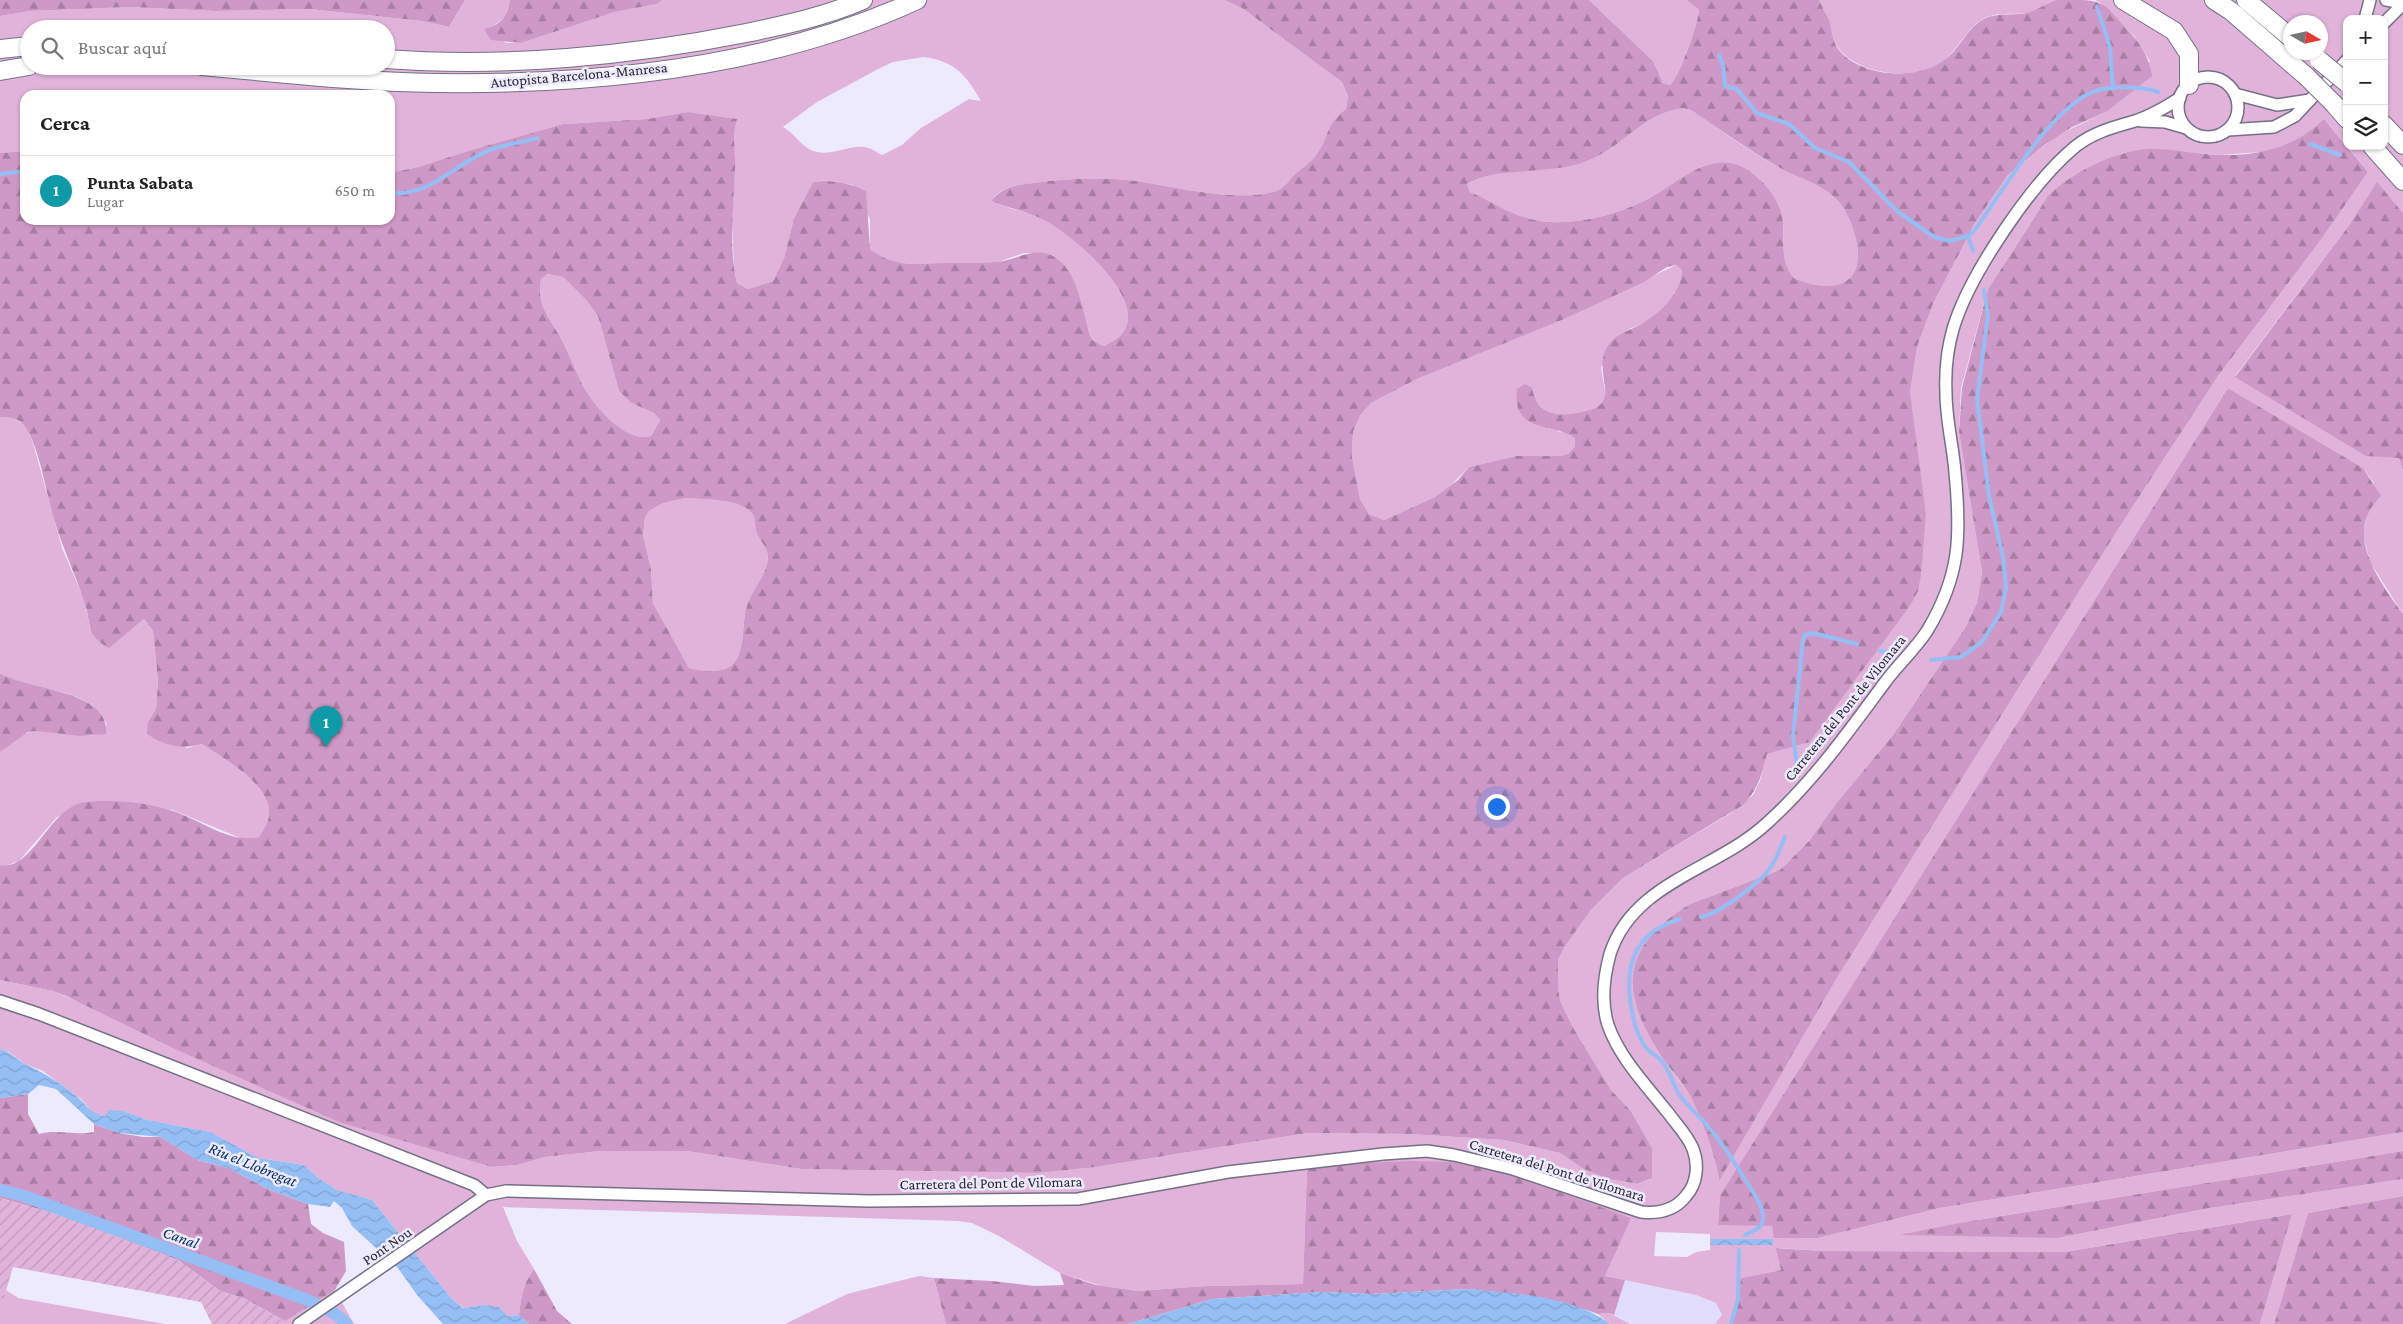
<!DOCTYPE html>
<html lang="es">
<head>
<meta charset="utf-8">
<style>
	body { margin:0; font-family:"Crimson Pro",serif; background:#f2f2f2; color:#222 }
	.controls { position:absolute; right:15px; top:15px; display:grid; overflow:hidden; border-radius:10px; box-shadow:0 1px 4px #0004 }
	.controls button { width:45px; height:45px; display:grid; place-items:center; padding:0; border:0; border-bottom:1px solid #e0e0e0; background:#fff; color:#222; font:25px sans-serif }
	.compass { position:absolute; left:2283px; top:15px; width:45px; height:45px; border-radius:50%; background:#fff; box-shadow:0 1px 4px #0004; rotate:99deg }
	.you { position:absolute; left:1496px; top:806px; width:18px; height:18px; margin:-12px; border:4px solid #fff; border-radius:50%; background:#1a73e8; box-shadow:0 0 0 8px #1a73e833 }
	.badge { display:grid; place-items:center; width:32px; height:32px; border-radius:50%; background:#7c3aed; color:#fff; font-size:16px; font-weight:700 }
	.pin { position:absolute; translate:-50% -41px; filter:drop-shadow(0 1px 2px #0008) }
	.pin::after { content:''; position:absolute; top:26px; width:18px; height:15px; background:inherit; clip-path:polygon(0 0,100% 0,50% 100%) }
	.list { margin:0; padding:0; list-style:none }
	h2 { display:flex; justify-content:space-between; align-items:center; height:65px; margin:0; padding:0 20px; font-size:21px }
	h2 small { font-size:16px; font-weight:400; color:#767676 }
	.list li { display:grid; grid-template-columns:32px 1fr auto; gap:15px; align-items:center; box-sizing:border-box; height:70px; padding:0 20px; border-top:1px solid #e0e0e0 }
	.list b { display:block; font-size:19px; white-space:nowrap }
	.list p { margin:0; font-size:16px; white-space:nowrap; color:#767676 }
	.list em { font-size:16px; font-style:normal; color:#767676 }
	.icon { flex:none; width:28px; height:28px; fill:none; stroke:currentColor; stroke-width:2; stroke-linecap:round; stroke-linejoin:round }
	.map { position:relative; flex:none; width:2403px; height:1324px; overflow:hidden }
	.search { position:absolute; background:#fff; box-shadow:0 1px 4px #0004; left:20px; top:20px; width:375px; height:55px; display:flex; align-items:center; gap:12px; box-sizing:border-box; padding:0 18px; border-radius:28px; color:#767676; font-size:19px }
	.panel { position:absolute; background:#fff; box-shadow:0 1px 4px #0004; left:20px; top:90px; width:375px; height:135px; border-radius:15px }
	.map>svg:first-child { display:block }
	.built { fill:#e2ddfc }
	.grass { fill:#e1b3da; fill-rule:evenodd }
	.forest { fill:url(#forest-firs); fill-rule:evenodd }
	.garden { fill:url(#garden-furrows) }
	.water { fill:url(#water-waves) }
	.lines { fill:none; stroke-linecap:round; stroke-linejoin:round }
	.stream { stroke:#95bef5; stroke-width:4 }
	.canal { stroke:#95bef5; stroke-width:12 }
	.tertiary-casing { stroke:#747085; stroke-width:14 }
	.motorway-casing { stroke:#747085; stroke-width:20 }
	.tertiary { stroke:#fff; stroke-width:11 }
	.motorway { stroke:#fff; stroke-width:18 }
	.motorway-bridge-casing { stroke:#747085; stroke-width:20; stroke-linecap:butt }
	.motorway-bridge { stroke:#fff; stroke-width:18 }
	.labels { text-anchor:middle; stroke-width:5; stroke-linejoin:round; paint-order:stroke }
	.street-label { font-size:15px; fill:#292730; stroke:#edeafd }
	.water-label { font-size:16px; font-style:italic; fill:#0a3363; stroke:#edeafd }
</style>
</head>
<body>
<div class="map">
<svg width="2403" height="1324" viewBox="0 0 2403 1324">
	<defs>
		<pattern id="forest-firs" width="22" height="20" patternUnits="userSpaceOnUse" patternTransform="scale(1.25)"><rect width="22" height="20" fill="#cf99c7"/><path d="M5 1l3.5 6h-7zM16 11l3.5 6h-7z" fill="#a87da2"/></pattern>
		<pattern id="garden-furrows" width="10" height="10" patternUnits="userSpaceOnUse" patternTransform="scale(1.25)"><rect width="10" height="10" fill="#e1b3da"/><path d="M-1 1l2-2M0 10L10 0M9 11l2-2" fill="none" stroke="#c19abb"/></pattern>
		<pattern id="water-waves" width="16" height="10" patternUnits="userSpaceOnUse" patternTransform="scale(1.25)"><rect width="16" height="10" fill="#95bef5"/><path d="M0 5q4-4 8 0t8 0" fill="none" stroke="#80a3d2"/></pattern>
	</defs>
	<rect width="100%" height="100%" fill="#edeafd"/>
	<!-- built -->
	<polygon class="built" points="1625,1280 1696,1295 1716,1303 1722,1315 1715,1324 1630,1324 1614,1315"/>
	<!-- grass -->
	<g class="grass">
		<path d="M465,0H510C507,18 500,23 484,30L506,43H521L615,12L655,4L663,0H1224L1242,8L1342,82L1348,96L1346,109C1325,125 1329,137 1316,155C1310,163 1300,169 1293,176C1288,183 1281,190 1273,192C1232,202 1177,187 1137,181C1103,177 1068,178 1034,183C1017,185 1001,186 991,201C1010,210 1031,212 1049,222C1080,241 1171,319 1104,346L1092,340L1072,278L1039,253H1024L998,262L921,265L894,262L881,257L870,249V219L853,185C839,182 827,179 813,182L794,218L784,258L773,281L748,289L737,283L734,267L732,221L735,165L733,132L736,119L688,112L647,119L563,124L471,150L418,167L390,173V95H25V151L0,153V16L30,11L130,7L215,11L309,9L422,21L449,27ZM29,29H386V66H29ZM923,57C955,61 966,75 981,101L969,99L921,128L902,145L882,155C878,153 873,149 868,148C851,143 835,156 817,152C802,149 797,135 783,127L817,102L880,68L893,62Z"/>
		<path d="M1589,0H1687L1699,10C1698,24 1680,74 1670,85L1663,83L1653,61Z"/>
		<path d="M1819,0H2058C2048,5 2037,12 2026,13C2011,15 1995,11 1981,20C1967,29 1958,48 1945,60C1918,82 1861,76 1839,49C1832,41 1832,30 1829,21C1827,14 1822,7 1819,0Z"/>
		<path d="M2095,0H2403V213L2377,183L2350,224L2235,376L2388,456L2399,458L2403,472V614L2370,562L2363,534L2374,483L2363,468L2228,388L1720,1195L1718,1224L1772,1226L1818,1238L1940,1208L2403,1132V1151L1965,1222L2058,1238L2204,1209L2403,1179V1196L2308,1213L2274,1324H2260L2292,1214L2065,1252L1824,1251L1777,1248L1781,1270L1741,1278L1732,1324H1715L1722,1315L1716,1303L1696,1295L1605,1276L1630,1217L1307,1169L1303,1284L1205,1286L1138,1291L1102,1286L1060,1273L999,1236L972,1223L958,1221L503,1207L517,1241L534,1269C523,1284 521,1297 519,1315L507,1316L485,1305L464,1308L452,1299L372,1200L337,1190L317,1177L304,1165L259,1158L210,1132L148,1120L123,1111L105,1116L93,1113L81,1099L43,1071L25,1064L9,1052L0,1049V980L53,991L107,1014L161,1042L492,1167L517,1165L545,1157L600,1151H687L801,1169L1038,1173L1096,1167L1308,1133L1410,1134L1504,1140L1560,1153L1582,1168L1624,1182L1639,1184L1652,1178V1148L1631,1111L1611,1090L1574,1029L1561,1003L1558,989V960L1564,948L1590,911L1623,878L1731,813L1753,795L1760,781L1767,754L1810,742L1910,606L1926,513L1910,407V393L1917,347L1933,304L1975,223L2008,175L2058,135L2106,112L2150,61L2134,36L2101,3ZM2347,19H2384V146H2347L2368,172L2323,237L2218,376L2117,531L1837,978L1719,1180C1715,1155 1702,1115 1689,1094C1681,1082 1672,1071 1664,1060C1619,994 1618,948 1690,904L1780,870L1809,841L1835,805L1893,735L1965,628L1977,603L1982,572L1959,432L1961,388L1988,289L2040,208L2097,164L2123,153L2148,149L2219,155L2262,152L2290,145L2313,130L2324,119L2347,146ZM2290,22H2320V52H2290ZM1656,1232L1710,1234V1250L1696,1252L1687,1257L1654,1256ZM1711,1239H1772L1773,1245H1711Z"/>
		<path d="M1683,108L1691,110C1720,130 1749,151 1780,168C1800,179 1823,184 1839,202C1847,212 1852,224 1855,236C1868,285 1835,295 1795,280C1778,263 1786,243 1783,222C1780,204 1766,183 1751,172C1711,144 1680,184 1646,200C1617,214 1583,224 1550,222C1520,221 1496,205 1470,192L1467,184C1494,170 1531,171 1561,166C1570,164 1579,165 1587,161C1624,147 1641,114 1683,108Z"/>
		<path d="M1676,265L1682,270C1681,293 1662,312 1642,324C1638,326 1632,327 1628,330C1619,336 1608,358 1601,368L1606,396L1603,404C1588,414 1554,422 1540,406C1535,401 1534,394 1532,388L1517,389L1559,432L1567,433L1575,438V446L1569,453L1561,456H1516L1469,467L1450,486L1435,497L1384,520L1369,514L1360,499L1352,457L1353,432L1360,416L1371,403L1417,379L1562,320Z"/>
		<path d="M547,274L563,277L587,301L598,316L619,391L631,403L654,413L660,420L651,436C626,444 593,405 582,384C574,371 570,356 563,342C551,318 536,308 541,278Z"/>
		<path d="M0,417H12L26,426L33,443L62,548L84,599L90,628H133L144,619L153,631L158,681L156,709L148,722L187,748L202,744C224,759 277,787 268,820C267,826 262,832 259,837L245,840L173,810L112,802L57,817L19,861L5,866L0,865V752C8,745 20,735 30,732C43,728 78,737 97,735L107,725C93,685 31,693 0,673Z"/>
		<path d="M686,498C704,500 746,498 754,517C757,523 755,531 758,536C764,546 770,551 767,564C763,580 750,592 746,609C742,625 745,652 733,664C724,674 700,671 689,668L653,603L651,569L643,535L645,518L649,511L663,503Z"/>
		<polygon points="919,1276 934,1278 946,1324 785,1324 847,1294"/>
		<polygon points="6,1290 18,1298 165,1324 0,1324 0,1298 4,1298"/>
		<polygon points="335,1290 354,1324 279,1324"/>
		<polygon points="1609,1313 1630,1324 1610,1324 1598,1314"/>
	</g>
	<!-- forest -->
	<g class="forest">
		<polygon points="0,0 465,0 449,27 422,21 309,9 215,11 130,7 30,11 0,16"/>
		<path d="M510,0H663L656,4L615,12L521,43L491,40L484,29C501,25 507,17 510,0Z"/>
		<path d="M1224,0H1589L1653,61L1663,83L1670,85C1680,75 1698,24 1699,10L1687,0H1819C1822,7 1826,13 1829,20C1832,30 1832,40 1838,49C1860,77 1915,81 1943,61C1959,51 1966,29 1982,20C1997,11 2014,17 2030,12C2039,9 2048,3 2057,0C2063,0 2070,0 2076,0C2107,0 2106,7 2126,28C2140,43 2149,56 2152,76L2106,112L2072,127L2046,144L2008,175L1975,223L1933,304L1917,347L1910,393L1926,513L1921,575L1918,591L1910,606L1810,742L1767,754C1762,774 1758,790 1743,805L1623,878L1590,911L1564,948L1558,960V989L1561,1003L1574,1029L1611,1090L1631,1111L1652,1148V1178L1638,1184L1609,1179L1582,1168L1560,1153L1504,1140L1410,1134L1308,1133L1096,1167L1038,1173L801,1169L687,1151H600L545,1157L517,1165L492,1167L339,1122L175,1049L66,996L53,991L0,980V865C33,872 49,806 86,802C113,799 147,802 173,811C201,820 229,844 259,837C262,832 267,825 268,820C277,787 224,759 202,744C180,750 166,746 147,734L148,722L156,709L158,681L153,631L144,619L109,648C85,635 92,624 84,601C75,573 62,547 54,519C46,493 40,450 26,428C20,418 10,417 0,417V153L25,151V220H390V173L418,167L471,150L563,124L647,119L688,112L737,119C731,136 736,150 735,168C734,206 728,246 737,283L748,289L773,281L784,258L794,218L813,182C832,179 849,183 866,191L870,249C894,268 917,264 946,263C963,263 980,263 996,262C1021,260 1040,240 1064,265C1079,281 1084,319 1092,340L1104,346C1171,319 1080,241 1048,222C1031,212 1010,209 991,201C1003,186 1016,185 1034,183C1068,178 1103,177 1137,181C1177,187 1232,202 1273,192C1281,190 1288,183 1293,176C1300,169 1310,163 1316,155C1330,136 1324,126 1346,109L1348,96L1342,82L1242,8ZM1683,108L1691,110C1720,130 1749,150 1780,168C1800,179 1823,184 1839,202C1847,212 1852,224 1855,236C1868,285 1835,295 1795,279C1779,263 1785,243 1783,222C1781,203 1767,184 1751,172C1712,144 1679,184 1646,200C1617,214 1582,224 1550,222C1519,221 1497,204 1470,192L1467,184C1496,166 1555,175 1587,161C1624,147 1641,114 1683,108ZM1676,265L1682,270C1681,293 1662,311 1643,323C1632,330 1619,332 1611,342C1586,370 1629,404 1582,412C1572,414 1562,416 1552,413C1539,410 1535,400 1532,388L1525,384L1517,389C1512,434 1550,421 1575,438V446L1569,453L1561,456H1516L1469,467L1458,480L1435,497L1384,520L1369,514L1360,499L1352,457L1353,432L1360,416L1371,403L1417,379L1562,320L1644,282L1667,267ZM547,274L563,277L587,301L598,316L619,391L631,403L654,413L660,420L651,436C626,444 593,405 582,384C575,371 570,356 563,342C551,319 536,307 541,279ZM686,498C704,500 746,498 754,517C756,523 755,531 758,536C764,546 770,551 767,564C763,580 750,592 746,609C742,625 745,652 733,664C724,674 700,671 689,668L653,603L651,569L643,535L645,518L649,511L663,503Z"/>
		<path d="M2324,119L2368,172L2323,237L2218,376L2117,531L1837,978L1719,1181C1717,1159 1700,1113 1689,1094C1682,1082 1672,1071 1664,1060C1619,994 1618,948 1690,904L1780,870L1809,841L1835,805L1893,735L1965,628L1977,603L1982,572L1959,432L1962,388L1988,289L2048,196C2071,173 2115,151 2147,149C2171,148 2195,154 2219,155C2259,156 2296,147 2324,119Z"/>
		<polygon points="2377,182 2403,213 2403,472 2399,458 2366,456 2235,377 2350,224"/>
		<path d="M2228,388L2363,468L2381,496C2342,533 2379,580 2403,614V1132L1940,1208L1818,1238H1774L1772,1226L1718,1225L1720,1195Z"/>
		<path d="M0,673C28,691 111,689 106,734L80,736L37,731L28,732L0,752Z"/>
		<path d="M28,1094V1114L39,1134C57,1129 75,1136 94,1132V1124L119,1133L143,1137H161L197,1160L228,1168L270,1190L308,1204L311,1224L323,1233L344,1242L346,1271L335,1290L285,1321L245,1299L220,1291L178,1260L56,1214L0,1198V1098Z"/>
		<polygon points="2403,1151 2403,1179 2204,1209 2058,1238 1900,1235 1965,1222"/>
		<polygon points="1411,1161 1452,1162 1513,1175 1631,1218 1605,1276 1625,1280 1614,1315 1609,1313 1598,1314 1587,1310 1525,1295 1468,1289 1372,1294 1321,1292 1213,1299 1128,1324 946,1324 934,1278 992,1281 1034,1286 1064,1285 1060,1273 1096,1285 1138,1291 1205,1286 1303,1284 1307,1169 1343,1164"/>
		<polygon points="2403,1196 2403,1324 2274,1324 2308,1213"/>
		<polygon points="2292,1214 2260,1324 1732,1324 1741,1278 1781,1270 1776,1248 1824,1251 2065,1252"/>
		<path d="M534,1269L557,1311L572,1324H529L519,1315C521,1297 523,1284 534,1269Z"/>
	</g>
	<!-- garden -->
	<polygon class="garden" points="0,1198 56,1214 178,1260 220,1291 245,1299 285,1321 279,1324 212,1324 201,1302 13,1267 4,1298 0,1298"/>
	<!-- water -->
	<g class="water">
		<path d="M0,1049C11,1052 17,1060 27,1065C44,1073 59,1082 74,1094C87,1104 87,1112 105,1116L109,1110L123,1111L148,1120L210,1132L259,1158L304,1165L317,1177L337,1190L372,1200L452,1299L463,1308L485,1305L499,1307L507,1316L519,1315L529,1324H443L417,1295L398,1268L352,1226L342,1208L334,1201L330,1207L308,1204L270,1190L228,1168L197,1160L161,1137L119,1133L94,1124L56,1089L39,1085L28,1094L0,1098Z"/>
		<polygon points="1710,1239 1773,1239 1773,1245 1711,1245"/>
		<path d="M1468,1289C1512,1293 1574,1296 1610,1324H1128L1213,1299L1321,1292L1372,1294Z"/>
	</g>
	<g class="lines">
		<!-- stream -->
		<g class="stream">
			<polyline points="2097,7 2110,47 2113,89"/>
			<path d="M1719,55L1723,65L1725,86L1737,89L1757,113L1789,124L1815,148L1849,162L1897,211L1934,237L1950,241L1968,236L1974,231C2004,190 2045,116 2090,93C2107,85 2141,86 2158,92"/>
			<polyline points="2310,144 2340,155"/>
			<polyline points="0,174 25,171"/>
			<path d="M390,193C431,197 457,161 493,149C508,144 523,142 538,138"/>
			<polyline points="1968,236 1973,251"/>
			<polyline points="1880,651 1891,653"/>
			<polyline points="1931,660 1961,657 1982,642 2001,612 2006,587 2003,557 1989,496 1977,399 1988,315 1984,290"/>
			<polyline points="1797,765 1793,736 1803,639 1805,635 1813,633 1857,644"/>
			<path d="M1701,917C1720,913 1762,882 1772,865C1778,856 1781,846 1785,837"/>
			<path d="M1680,919C1655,926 1637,941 1631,966C1626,987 1632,1032 1647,1049C1653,1055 1660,1057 1664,1064C1671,1074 1673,1085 1679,1094C1687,1106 1698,1115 1707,1125C1722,1143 1734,1161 1746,1181C1752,1191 1764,1206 1763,1219C1761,1231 1753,1230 1745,1235"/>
			<polyline points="1731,1324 1738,1299 1739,1250"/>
		</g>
		<!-- canal -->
		<polyline class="canal" points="0,1190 21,1195 305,1299 334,1313 347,1324"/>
		<!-- tertiary casing -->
		<g class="tertiary-casing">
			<g id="tertiary">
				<polyline points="2386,0 2403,3"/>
				<polyline points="2365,19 2370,0"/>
				<polyline points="2384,23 2403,4"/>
				<circle cx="2208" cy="107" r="30"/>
				<polyline points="2235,94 2277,105 2310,100"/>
				<polyline points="2141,121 2165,122 2186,128"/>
				<polyline points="2228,130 2274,127 2295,116 2347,60"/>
				<polyline points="0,1001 39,1014 474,1185 486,1195"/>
				<path d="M299,1324L486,1195L506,1191L869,1201L1078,1199L1228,1172L1383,1154L1427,1151L1454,1155L1513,1169L1641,1212C1659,1214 1675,1210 1686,1196C1697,1184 1699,1165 1693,1149C1688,1136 1677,1125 1669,1114C1647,1086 1620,1059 1608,1025C1601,1003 1604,976 1610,954C1633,882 1716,870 1766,824C1813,782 1849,731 1886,681C1899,664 1916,648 1927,631C1961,575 1961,535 1955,472C1953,446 1946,420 1946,393C1945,372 1947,350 1953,329C1969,275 2032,182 2076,146C2094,132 2114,127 2135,121C2151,116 2166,107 2180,98"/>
			</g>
		</g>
		<!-- motorway casing -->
		<g class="motorway-casing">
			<g id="motorway">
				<polyline points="2123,0 2174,31 2189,54 2189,85"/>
				<polyline points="2214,0 2231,11 2307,77"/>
				<polyline points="2246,0 2290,37"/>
				<polyline points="0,49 29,46"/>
				<path d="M386,59C503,68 631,56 746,33C785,25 826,16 863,0"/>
				<path d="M202,66C279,73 358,82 436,83C596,85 770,68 917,0"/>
				<polyline points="0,71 29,66"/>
				<polyline points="2334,104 2347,119"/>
				<polyline points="2384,125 2403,145"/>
				<polyline points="2372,146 2403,181"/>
			</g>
		</g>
		<!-- tertiary -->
		<use href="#tertiary" class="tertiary"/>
		<!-- motorway -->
		<use href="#motorway" class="motorway"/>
		<!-- motorway-bridge casing -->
		<g class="motorway-bridge-casing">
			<g id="motorway-bridge">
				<polyline points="2319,60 2347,83"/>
				<polyline points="2307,77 2334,104"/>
			</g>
		</g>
		<!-- motorway-bridge -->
		<use href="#motorway-bridge" class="motorway-bridge"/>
	</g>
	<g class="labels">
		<!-- street labels -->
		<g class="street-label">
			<text transform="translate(579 75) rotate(-5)" y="5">Autopista Barcelona-Manresa</text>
			<text transform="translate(1845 708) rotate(-51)" y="5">Carretera del Pont de Vilomara</text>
			<text transform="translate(1557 1170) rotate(17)" y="5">Carretera del Pont de Vilomara</text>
			<text transform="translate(991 1183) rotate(-1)" y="5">Carretera del Pont de Vilomara</text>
			<text transform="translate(387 1246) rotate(-34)" y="5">Pont Nou</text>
		</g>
		<!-- water labels -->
		<g class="water-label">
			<text transform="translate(253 1164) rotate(22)" y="6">Riu el Llobregat</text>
			<text transform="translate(181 1237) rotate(20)" y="6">Canal</text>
		</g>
	</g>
</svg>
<div class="controls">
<button>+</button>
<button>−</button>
<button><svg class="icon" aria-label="layers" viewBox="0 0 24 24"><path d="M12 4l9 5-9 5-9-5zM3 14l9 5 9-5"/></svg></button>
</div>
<svg class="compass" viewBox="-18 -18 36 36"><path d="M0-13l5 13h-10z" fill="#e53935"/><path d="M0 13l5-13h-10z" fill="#767676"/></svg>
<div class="you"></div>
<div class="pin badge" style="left:326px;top:747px;background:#0f9aa8">1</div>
<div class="search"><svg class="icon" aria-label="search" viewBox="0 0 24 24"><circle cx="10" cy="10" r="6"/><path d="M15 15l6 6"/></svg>Buscar aquí</div>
<section class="panel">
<h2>Cerca<small></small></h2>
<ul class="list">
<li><span class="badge" style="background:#0f9aa8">1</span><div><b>Punta Sabata</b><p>Lugar</p></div><em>650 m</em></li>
</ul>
</section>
</div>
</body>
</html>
